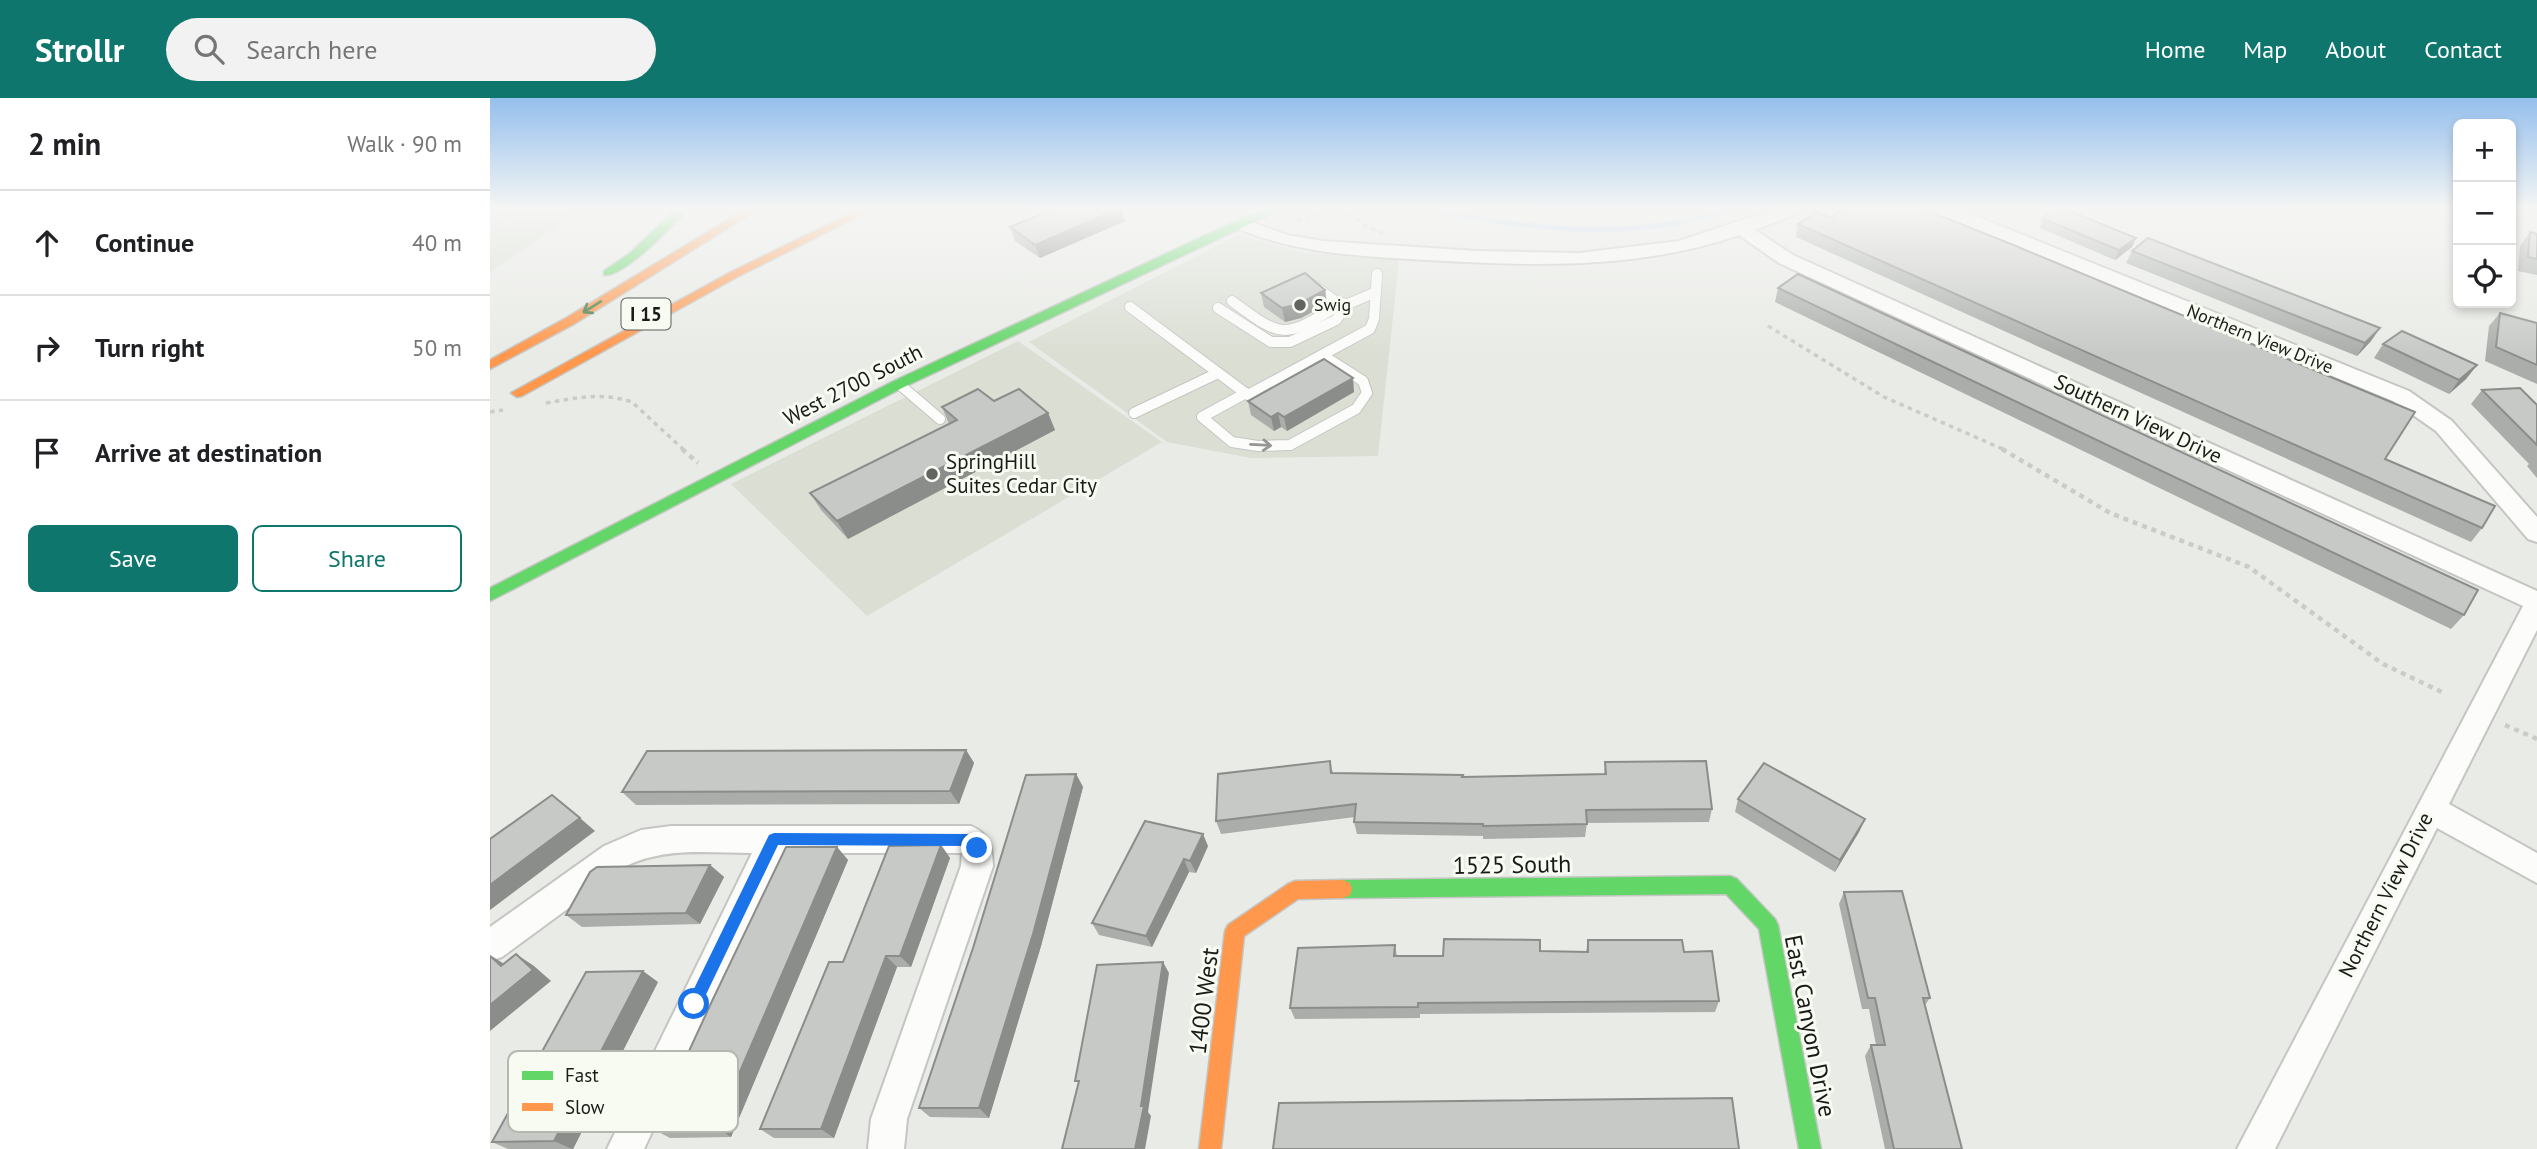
<!DOCTYPE html>
<html lang="en">
<head>
<meta charset="utf-8">
<style>
	body { margin:0; font-family:"PT Sans",sans-serif; background:#f2f2f2; color:#202124 }
	.controls { position:absolute; right:21px; top:21px; display:grid; overflow:hidden; border-radius:10px; box-shadow:0 4px 10px #0003 }
	.controls button { width:63px; height:63px; display:grid; place-items:center; padding:0; border:0; border-bottom:2px solid #e0e0e0; background:#fff; color:#202124; font:35px sans-serif }
	.stop { position:absolute; width:21px; height:21px; margin:-16px; border:5px solid #1a73e8; border-radius:50%; background:#fff }
	.stop.end { background:#1a73e8; border-color:#fff; box-shadow:0 2px 7px #0008 }
	.list { margin:0; padding:0; list-style:none }
	h2 { display:flex; justify-content:space-between; align-items:center; height:91px; margin:0; padding:0 28px; font-size:30px }
	h2 small { font-size:23px; font-weight:400; color:#757577 }
	.list li { display:grid; grid-template-columns:46px 1fr auto; gap:21px; align-items:center; box-sizing:border-box; height:105px; padding:0 28px; border-top:2px solid #e0e0e0 }
	.list b { display:block; font-size:26px; white-space:nowrap }
	.list em { font-size:23px; font-style:normal; color:#757577 }
	.actions { display:flex; gap:14px; padding:21px 28px }
	.actions a { flex:1; padding:16px 0; border:2px solid #0f766e; border-radius:10px; text-align:center; font-size:24px; color:#0f766e }
	.actions .main { background:#0f766e; color:#fff }
	.icon { flex:none; width:38px; height:38px; fill:none; stroke:currentColor; stroke-width:2; stroke-linecap:round; stroke-linejoin:round }
	.map { position:relative; flex:none; width:2047px; height:1051px; overflow:hidden }
	header { display:flex; align-items:center; gap:42px; box-sizing:border-box; height:98px; padding:0 35px; background:#0f766e; color:#fff }
	header strong { font-size:33px }
	nav { display:flex; gap:38px; margin-inline-start:auto; font-size:24px }
	.search { width:490px; height:63px; background:#f2f2f2; display:flex; align-items:center; gap:18px; box-sizing:border-box; padding:0 24px; border-radius:38px; color:#757577; font-size:26px }
	main { display:flex }
	aside { flex:1; background:#fff }
	.map>svg:first-child { display:block }
	.built { fill:#daded3 }
	.lines { fill:none; stroke-linecap:round; stroke-linejoin:round }
	.stream { stroke:#bacff5; stroke-width:5 }
	.lane-casing { stroke:#c5c6c3; stroke-width:12 }
	.street-casing { stroke:#c5c6c3; stroke-width:4 }
	.fast-casing { stroke:#c5c6c3; stroke-width:3 }
	.slow-casing { stroke:#c5c6c3; stroke-width:3 }
	.path-far1 { stroke:#cbcbca; stroke-width:3.5; stroke-dasharray:4.5 4.5; stroke-linecap:butt }
	.path { stroke:#cbcbca; stroke-width:4.5; stroke-dasharray:5 5; stroke-linecap:butt }
	.lane { stroke:#fcfcfb; stroke-width:10 }
	.street { fill:#fcfcfb; fill-rule:evenodd }
	.fast { fill:#63d668; fill-rule:evenodd }
	.slow { fill:#ff974d; fill-rule:evenodd }
	.wall { fill:#abadaa }
	.shaded-wall { fill:#8b8d8b }
	.building { fill:#c7c9c6; stroke:#8b8d8b; stroke-width:2 }
	.oneway { stroke:#3e7840 }
	.oneway2 { stroke:#969795 }
	.route { fill:#1a73e8 }
	.poi-dot { fill:#626460; stroke:#f8fbf2; stroke-width:2.5 }
	.labels { text-anchor:middle; stroke-width:6; stroke-linejoin:round; paint-order:stroke }
	.far-poi-label { font-size:18px; fill:#1a1b18; stroke:#f8fbf2; text-anchor:start }
	.far-street-label { font-size:18px; fill:#1a1b18; stroke:#f8fbf2 }
	.shield { fill:#f8fbf2; stroke:#5d5e59; stroke-width:2 }
	.shield-label { font-size:19px; font-weight:bold; fill:#1a1b18 }
	.street-label { font-size:21px; fill:#1a1b18; stroke:#f8fbf2 }
	.poi-label { font-size:21px; fill:#1a1b18; stroke:#f8fbf2; text-anchor:start }
	.near-street-label { font-size:24px; fill:#1a1b18; stroke:#f8fbf2 }
	.key { fill:#f8fbf2; stroke:#b5b8b1; stroke-width:2 }
	.key-label { font-size:19px; fill:#1a1b18 }
</style>
</head>
<body>
<header>
<strong>Strollr</strong>
<div class="search"><svg class="icon" aria-label="search" viewBox="0 0 24 24"><circle cx="10" cy="10" r="6"/><path d="M15 15l6 6"/></svg>Search here</div>
<nav><a>Home</a><a>Map</a><a>About</a><a>Contact</a></nav>
</header>
<main>
<aside>
<h2>2 min<small>Walk · 90 m</small></h2>
<ul class="list">
<li><svg class="icon" aria-label="ahead" viewBox="0 0 24 24"><path d="M12 20V5M6 11l6-6 6 6"/></svg><div><b>Continue</b></div><em>40 m</em></li>
<li><svg class="icon" aria-label="right" viewBox="0 0 24 24"><path d="M7 20v-9h11M14 6l5 5-5 5"/></svg><div><b>Turn right</b></div><em>50 m</em></li>
<li><svg class="icon" aria-label="arrive" viewBox="0 0 24 24"><path d="M6 21V4h12l-3 4 3 4H6"/></svg><div><b>Arrive at destination</b></div></li>
</ul>
<div class="actions"><a class="main">Save</a><a>Share</a></div>
</aside>
<div class="map">
<svg width="2047" height="1051" viewBox="0 0 2047 1051">
	<rect width="100%" height="100%" fill="#e9ebe6"/>
	<!-- built -->
	<g class="built">
		<polygon points="0,110 93,110 0,174"/>
		<polygon points="748,137 814,155 909,162 888,358 761,360 677,344 539,244"/>
		<polygon points="528,243 672,344 377,518 241,386"/>
	</g>
	<g class="lines">
		<!-- stream -->
		<path class="stream" d="M928,110C1040,130 1134,146 1245,110"/>
		<!-- lane casing -->
		<g class="lane-casing">
			<g id="lane">
				<path d="M742,203C792,240 793,241 846,209L848,205L823,187"/>
				<polyline points="850,205 858,206 886,194"/>
				<polyline points="640,209 758,297 880,231 884,221 887,176"/>
				<polyline points="728,210 781,244 800,244 846,222 858,206"/>
				<polyline points="409,286 450,321"/>
				<polyline points="756,295 712,319 742,344 768,348 800,347 866,311 877,295 873,283 832,257"/>
				<polyline points="644,315 728,275"/>
			</g>
		</g>
		<!-- street casing -->
		<g class="street-casing">
			<g id="street">
				<path d="M1288,110H1314L1311,114L1265,132L1303,157L2047,493V532L1959,706L2047,755V785L1947,730L1785,1051H1747L2033,508L1289,165L1249,137C1147,172 1043,168 937,162C870,158 806,156 744,129L741,125L750,120L797,137L833,143L987,153L1089,155L1189,143Z"/>
				<polygon points="1440,110 1466,110 1919,293 1962,323 2047,419 2047,444 2038,441 1946,333 1903,303 1443,114"/>
				<path d="M181,728H481C500,736 502,749 503,768L417,1021L414,1051H378L381,1021L471,768L472,755H293L154,1051H117L262,755C219,755 175,749 136,768L12,859L0,863V829L114,748L151,732Z"/>
			</g>
		</g>
		<!-- fast casing -->
		<g class="fast-casing">
			<g id="fast">
				<path d="M187,110H199C185,126 133,180 114,177V173L140,155Z"/>
				<polygon points="778,110 794,110 414,289 0,503 0,490 404,283 746,123"/>
				<polygon points="1240,778 1247,781 1285,821 1288,827 1331,1051 1309,1051 1269,831 1236,796 853,800 846,797 844,791 846,785 853,782"/>
			</g>
		</g>
		<!-- slow casing -->
		<g class="slow-casing">
			<g id="slow">
				<polygon points="257,110 270,110 84,226 0,271 0,262 76,220"/>
				<polygon points="371,110 385,110 247,179 32,298 27,299 21,295 239,175"/>
				<polygon points="853,782 860,785 862,791 860,797 853,800 808,801 754,838 731,1051 709,1051 735,833 738,827 798,786 805,783"/>
			</g>
		</g>
		<!-- path-far1 -->
		<g class="path-far1">
			<polyline points="852,110 877,129 893,135"/>
			<polyline points="807,123 846,110"/>
			<polyline points="1278,228 1394,299 1515,352"/>
			<path d="M56,305C85,300 113,294 142,304L194,352"/>
			<polyline points="0,314 13,312"/>
		</g>
		<!-- path -->
		<g class="path">
			<polyline points="192,351 208,365"/>
			<polyline points="1512,351 1620,415 1759,469 1893,566 1956,596"/>
			<polyline points="2015,627 2047,641"/>
		</g>
		<!-- lane -->
		<use href="#lane" class="lane"/>
		<!-- street -->
		<use href="#street" class="street"/>
		<!-- fast -->
		<use href="#fast" class="fast"/>
		<!-- slow -->
		<use href="#slow" class="slow"/>
	</g>
	<!-- wall -->
	<g class="wall">
		<polygon points="631,110 635,123 550,160 525,143 520,129"/>
		<polygon points="1341,120 1895,361 1992,430 1981,444 1306,139 1308,126"/>
		<polygon points="1553,121 1646,140 1642,149 1625,162 1550,130"/>
		<polygon points="2040,134 2047,136 2047,177 2028,173 2030,148"/>
		<polygon points="1642,153 1890,230 1881,243 1867,258 1636,165"/>
		<polygon points="1288,190 1974,517 1961,531 1285,204"/>
		<polygon points="835,192 837,206 811,220 795,224 774,209 771,195"/>
		<polygon points="2010,215 2047,225 2047,286 1995,263 1999,228"/>
		<polygon points="1893,246 1987,267 1976,281 1959,296 1884,260"/>
		<polygon points="1992,292 2047,307 2047,380 2037,368 2039,366 1981,306"/>
		<polygon points="864,294 797,333 791,329 784,333 761,317 758,303"/>
		<polygon points="504,303 558,315 565,332 358,441 331,412 320,395 459,326 452,309"/>
		<polygon points="476,652 484,665 469,706 146,707 132,694"/>
		<polygon points="840,663 843,675 973,679 1114,677 1115,664 1222,711 1219,724 1097,725 1095,739 993,741 993,738 867,736 864,724 865,719 731,736 726,723"/>
		<polygon points="586,676 593,689 551,848 499,1020 440,1019 429,1010"/>
		<polygon points="1248,701 1375,721 1369,734 1345,774 1245,714"/>
		<polygon points="655,723 718,748 706,775 699,774 662,849 609,837 602,825"/>
		<polygon points="451,747 460,760 421,869 407,869 344,1040 284,1040 270,1031"/>
		<polygon points="347,749 358,762 241,1039 180,1040 163,1031"/>
		<polygon points="220,767 234,779 210,826 92,829 76,817"/>
		<polygon points="1354,794 1440,900 1435,907 1472,1051 1395,1051 1375,958 1381,947 1386,947 1379,911 1372,911 1349,806"/>
		<polygon points="1098,842 1194,854 1229,903 1225,914 930,916 930,920 805,921 800,910 905,847 907,858 953,858 1050,853 1096,854"/>
		<polygon points="168,884 83,1051 18,1051 2,1044"/>
	</g>
	<!-- shaded-wall -->
	<g class="shaded-wall">
		<polygon points="631,110 635,123 550,160 545,147"/>
		<polygon points="1646,140 1642,149 1625,162 1629,152"/>
		<polygon points="835,192 837,206 811,220 795,224 792,210"/>
		<polygon points="1890,230 1881,243 1867,258 1875,245"/>
		<polygon points="1987,267 1976,281 1959,296 1969,282"/>
		<polygon points="863,280 864,294 797,333 794,319"/>
		<polygon points="558,315 565,332 358,441 347,423"/>
		<polygon points="788,315 791,329 784,333 781,319"/>
		<polygon points="476,652 484,665 469,706 460,693"/>
		<polygon points="586,676 593,689 551,848 499,1020 489,1010"/>
		<polygon points="90,720 105,733 0,812 0,787"/>
		<polygon points="1375,721 1369,734 1345,774 1350,762"/>
		<polygon points="713,736 718,748 706,775 700,763"/>
		<polygon points="451,747 460,760 421,869 410,858"/>
		<polygon points="347,749 358,762 241,1039 226,1029"/>
		<polygon points="694,761 699,774 662,849 656,838"/>
		<polygon points="220,767 234,779 210,826 196,815"/>
		<polygon points="26,856 44,868 61,883 0,933 0,907"/>
		<polygon points="0,857 16,867 11,868"/>
		<polygon points="396,858 407,869 344,1040 331,1031"/>
		<polygon points="673,864 679,875 658,1014 661,1018 655,1051 645,1051 651,1008"/>
		<polygon points="153,873 168,884 83,1051 82,1051 64,1043"/>
	</g>
	<!-- building -->
	<g class="building">
		<polygon points="566,110 630,110 545,147 520,129"/>
		<polygon points="1355,110 1431,110 1521,146 1925,314 1895,361 2005,408 1992,430 1308,126 1327,114 1341,120"/>
		<polygon points="1558,110 1572,110 1646,140 1629,152 1553,121"/>
		<polygon points="2040,134 2047,136 2047,161 2038,159"/>
		<polygon points="1658,140 1890,230 1875,245 1642,153"/>
		<polygon points="815,175 835,192 809,206 792,210 771,195"/>
		<polygon points="1308,176 1988,492 1974,517 1288,190"/>
		<polygon points="2010,215 2047,225 2047,267 2006,249"/>
		<polygon points="1912,233 1987,267 1969,282 1893,246"/>
		<polygon points="834,261 863,280 794,319 788,315 781,319 758,303"/>
		<polygon points="2030,290 2047,307 2047,347 1992,292"/>
		<polygon points="488,291 504,303 529,291 558,315 347,423 320,395 467,322 452,309"/>
		<polygon points="476,652 460,693 132,694 157,653"/>
		<polygon points="840,663 841,675 973,677 972,679 1116,676 1115,664 1216,663 1222,711 1096,712 1097,726 993,728 993,726 864,724 866,706 726,723 728,676"/>
		<polygon points="1274,665 1375,721 1350,762 1248,701"/>
		<polygon points="586,676 543,836 489,1010 429,1010 483,850 536,677"/>
		<polygon points="62,697 90,720 0,787 0,741"/>
		<polygon points="655,723 713,736 700,763 694,761 656,838 602,825"/>
		<polygon points="451,747 410,858 396,858 331,1031 270,1031 339,864 353,864 399,748"/>
		<polygon points="296,749 347,749 226,1029 163,1031 223,901"/>
		<polygon points="220,767 196,815 76,817 100,774 107,769"/>
		<polygon points="1412,793 1440,900 1433,900 1472,1051 1404,1051 1381,947 1395,947 1385,900 1378,900 1354,794"/>
		<polygon points="954,841 1050,842 1050,853 1098,854 1098,842 1192,842 1194,854 1222,853 1229,903 928,905 928,909 800,910 808,850 905,847 904,858 953,858"/>
		<polygon points="26,856 43,872 0,907 0,858 11,868"/>
		<polygon points="673,864 651,1008 654,1008 645,1051 572,1051 589,983 585,983 607,867"/>
		<polygon points="153,873 64,1043 2,1044 96,874"/>
		<polygon points="1242,1000 1249,1051 783,1051 789,1005"/>
	</g>
	<!-- one-way arrows -->
	<defs><path id="oneway-shaft" d="M-6 0H5M1.5-3L5.5 0L1.5 3" fill="none" stroke-width="1.6" stroke-linecap="round" stroke-linejoin="round" transform="scale(1.75)"/></defs>
	<use class="oneway" href="#oneway-shaft" transform="translate(102 209) rotate(148)"/>
	<use class="oneway2" href="#oneway-shaft" transform="translate(771 347) rotate(3)"/>
	<!-- sky -->
	<linearGradient id="sky" x2="0" y2="1"><stop stop-color="#95bfed"/><stop offset="0.43" stop-color="#f5f6f4"/><stop offset="1" stop-color="#f5f6f4" stop-opacity="0"/></linearGradient>
	<rect width="2047" height="257" fill="url(#sky)"/>
	<!-- route -->
	<polygon class="route" points="284,735 481,736 485,738 494,750 487,756 477,748 288,747 209,911 204,913 199,911 197,906 199,901 279,737"/>
	<!-- markers -->
	<g class="poi-dot">
		<circle cx="810" cy="207" r="7"/>
		<circle cx="442" cy="376" r="7"/>
	</g>
	<g class="labels">
		<!-- far-poi labels -->
		<g class="far-poi-label">
			<text x="824" y="213">Swig</text>
		</g>
		<!-- far-street labels -->
		<g class="far-street-label">
			<text transform="translate(1770 241) rotate(22)" y="6">Northern View Drive</text>
		</g>
		<!-- shield labels -->
		<rect class="shield" x="131.5" y="200.5" width="49" height="31" rx="5"/>
		<g class="shield-label">
			<text x="156" y="223">I 15</text>
		</g>
		<!-- street labels -->
		<g class="street-label">
			<text transform="translate(363 287) rotate(-27)" y="7">West 2700 South</text>
			<text transform="translate(1648 321) rotate(25)" y="7">Southern View Drive</text>
			<text transform="translate(1896 797) rotate(-63)" y="7">Northern View Drive</text>
		</g>
		<!-- poi labels -->
		<g class="poi-label">
			<text x="456" y="371">SpringHill<tspan x="456" dy="24">Suites Cedar City</tspan></text>
		</g>
		<!-- near-street labels -->
		<g class="near-street-label">
			<text transform="translate(1022 767) rotate(-1)" y="8">1525 South</text>
			<text transform="translate(714 903) rotate(-83)" y="8">1400 West</text>
			<text transform="translate(1320 928) rotate(79)" y="8">East Canyon Drive</text>
		</g>
	</g>
	<!-- legend -->
	<rect x="18" y="953" width="230" height="81" rx="10" class="key"/>
	<rect x="32" y="973" width="31" height="9" fill="#63d668"/>
	<rect x="32" y="1005" width="31" height="8" fill="#ff974d"/>
	<g class="key-label">
		<text x="75" y="984">Fast</text>
		<text x="75" y="1016">Slow</text>
	</g>
</svg>
<div class="controls">
<button>+</button>
<button>−</button>
<button><svg class="icon" aria-label="locate" viewBox="0 0 24 24"><circle cx="12" cy="12" r="6"/><path d="M12 2v4M12 18v4M2 12h4M18 12h4"/></svg></button>
</div>
<div class="stop" style="left:204px;top:906px"></div>
<div class="stop end" style="left:487px;top:750px"></div>
</div>
</main>
</body>
</html>
